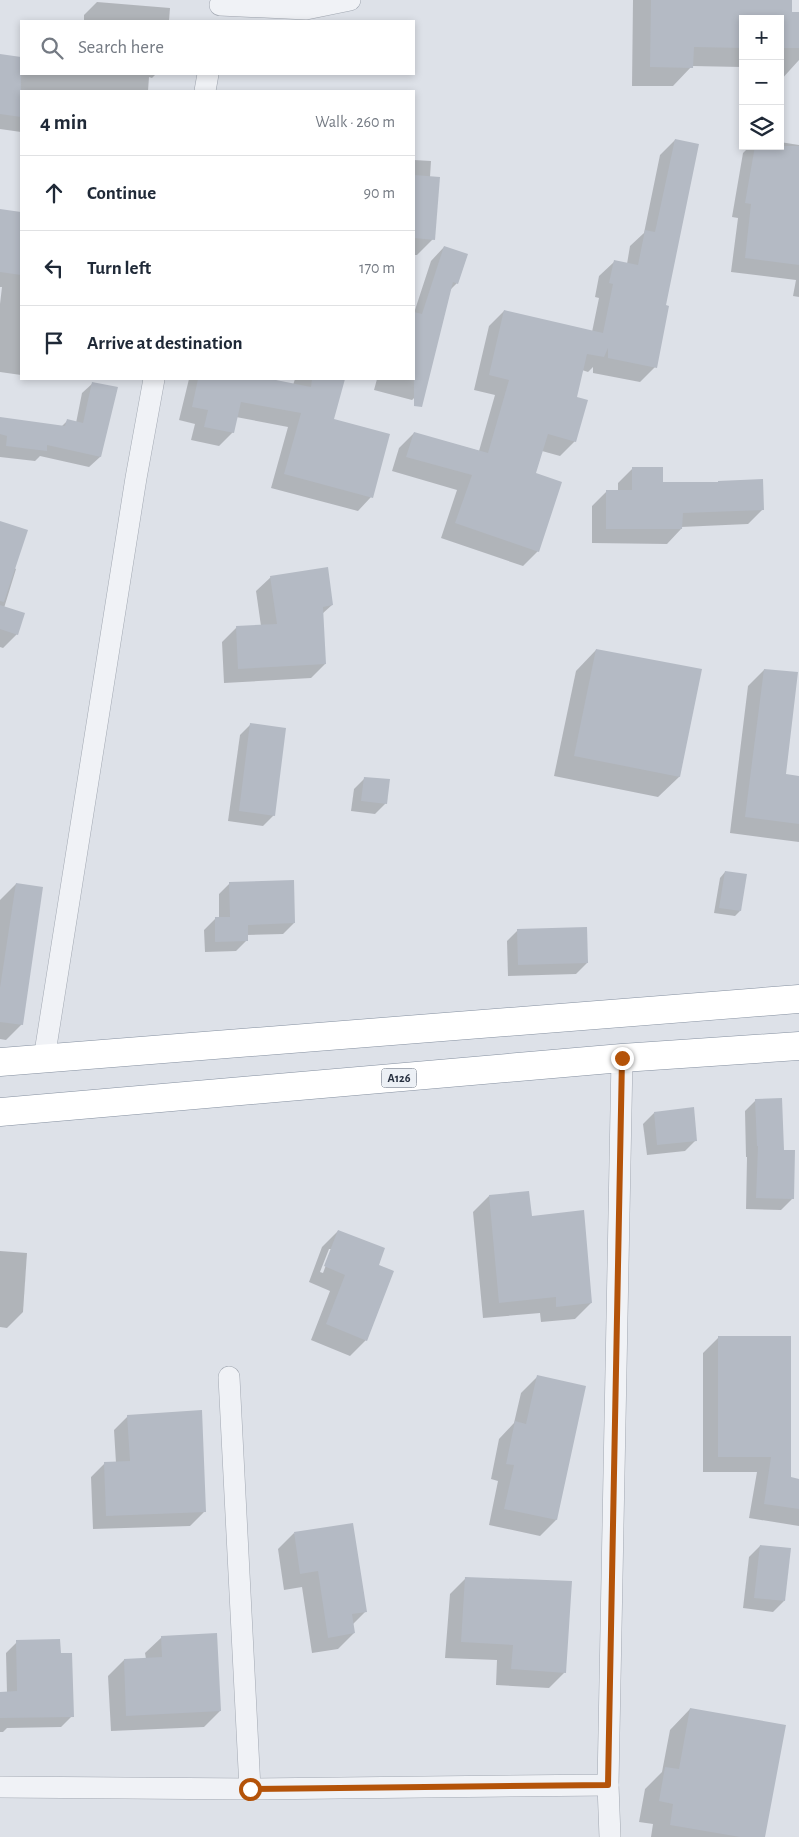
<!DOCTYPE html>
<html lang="en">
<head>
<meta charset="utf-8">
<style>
	body { margin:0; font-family:"Alegreya Sans",sans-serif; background:#f2f2f3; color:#1f2937 }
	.controls { position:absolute; right:15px; top:15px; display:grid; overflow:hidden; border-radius:0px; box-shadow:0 2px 8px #0003 }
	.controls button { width:45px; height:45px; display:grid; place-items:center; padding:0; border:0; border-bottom:1px solid #e0e1e3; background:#fff; color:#1f2937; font:25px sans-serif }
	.stop { position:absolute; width:15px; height:15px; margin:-11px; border:4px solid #b45309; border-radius:50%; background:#fff }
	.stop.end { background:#b45309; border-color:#fff; box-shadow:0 1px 5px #0008 }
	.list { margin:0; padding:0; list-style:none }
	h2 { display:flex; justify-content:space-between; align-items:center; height:65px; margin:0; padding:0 20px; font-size:21px }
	h2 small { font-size:16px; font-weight:400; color:#747a83 }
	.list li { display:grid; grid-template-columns:32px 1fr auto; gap:15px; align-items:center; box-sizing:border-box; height:75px; padding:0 20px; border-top:1px solid #e0e1e3 }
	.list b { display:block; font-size:19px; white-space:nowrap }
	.list em { font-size:16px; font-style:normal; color:#747a83 }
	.icon { flex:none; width:28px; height:28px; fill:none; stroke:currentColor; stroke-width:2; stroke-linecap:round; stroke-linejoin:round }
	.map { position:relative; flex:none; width:799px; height:1837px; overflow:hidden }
	.search { position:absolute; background:#fff; box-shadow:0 2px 8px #0003; left:20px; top:20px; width:395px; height:55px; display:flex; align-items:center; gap:12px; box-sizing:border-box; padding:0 18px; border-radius:0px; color:#747a83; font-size:19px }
	.panel { position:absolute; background:#fff; box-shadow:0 2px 8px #0003; left:20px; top:90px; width:395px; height:290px; border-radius:0px }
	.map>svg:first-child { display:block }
	.shadow { fill:#0003; fill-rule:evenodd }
	.building { fill:#b4bac4 }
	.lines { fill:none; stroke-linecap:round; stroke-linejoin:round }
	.minor-casing { stroke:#a2a8b2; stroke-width:22 }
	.trunk-casing { stroke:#848f9f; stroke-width:29 }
	.minor { stroke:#f0f2f6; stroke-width:21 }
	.trunk { stroke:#fff; stroke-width:28 }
	.route { stroke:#b45309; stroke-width:6 }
	.labels { text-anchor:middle; stroke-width:4; stroke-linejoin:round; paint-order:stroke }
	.shield { fill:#ecf0f5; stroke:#616976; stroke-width:1 }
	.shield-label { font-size:12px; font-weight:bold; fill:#262f3f }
</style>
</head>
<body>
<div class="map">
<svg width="799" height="1837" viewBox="0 0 799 1837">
	<rect width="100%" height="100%" fill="#dde1e8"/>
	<!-- shadow -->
	<g class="shadow">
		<polygon points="633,0 791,0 791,13 799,13 799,60 780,81 780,19 743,19 743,94 740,94 741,67 692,66 673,86 632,86"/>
		<polygon points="97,2 170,8 169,21 84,21 84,15"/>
		<polygon points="0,55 21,58 21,74 156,74 152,78 149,77 148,91 21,91 21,132 0,129"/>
		<polygon points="675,140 665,306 655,367 640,382 593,373 593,367 588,372 582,370 576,398 575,441 560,456 542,451 535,474 538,551 523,566 441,538 457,490 392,471 399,448 414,433 479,451 495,395 474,390 489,326 504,311 592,332 599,298 595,297 599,276 614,262 627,264 630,246 644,233 660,155"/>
		<polygon points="780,142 799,145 799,297 793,296 796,280 731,272 738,218 732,217 743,153 750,146 780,146"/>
		<polygon points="414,160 431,161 430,177 433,239 417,255 414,255"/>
		<polygon points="0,210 21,214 21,375 0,372 0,304 2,287 0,287"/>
		<polygon points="444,247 457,283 450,290 426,386 412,400 374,390 377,379 414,379 414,313 431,261"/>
		<polygon points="189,379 265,379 293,385 295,379 339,379 333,420 371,497 358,511 271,488 288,427 236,417 233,432 219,446 191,440 195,424 179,420"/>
		<polygon points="93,383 116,388 100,457 89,467 40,456 35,461 0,457 0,418 61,427 67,421 76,423 82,393"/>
		<polygon points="633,468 661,483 763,509 748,524 681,527 681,529 667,544 592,543 592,506 607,491 618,491 618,483"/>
		<polygon points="0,522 14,568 16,569 4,608 17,634 3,648 0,647"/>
		<polygon points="271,577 332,605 322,614 325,664 311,678 224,683 222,642 236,628 261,626 256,591"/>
		<polygon points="596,650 701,670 679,777 658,797 554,776 576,671"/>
		<polygon points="764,670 785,775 799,777 799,842 730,833 748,686"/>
		<polygon points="251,724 274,815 263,826 228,821 240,735"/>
		<polygon points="365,778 386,803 375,814 351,811 354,789"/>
		<polygon points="725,872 740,911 735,916 714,913 720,878"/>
		<polygon points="230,883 294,923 283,934 247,935 247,940 236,951 205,952 204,930 215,919 219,918 219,894"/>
		<polygon points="16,884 22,1024 6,1040 0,1039 0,900"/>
		<polygon points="518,930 587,963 576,974 508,976 507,941"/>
		<polygon points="756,1100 792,1199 781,1210 746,1209 747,1157 746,1157 745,1111"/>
		<polygon points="654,1113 696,1140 685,1151 647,1155 643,1124"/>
		<polygon points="489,1196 530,1217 591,1303 575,1319 541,1322 540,1313 483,1318 473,1212"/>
		<path d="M338,1231L377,1266L366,1340L350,1356L311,1340L330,1291L309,1282L322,1247ZM329,1249H332L323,1273L320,1272Z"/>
		<polygon points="0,1251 27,1253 23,1312 7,1328 0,1327"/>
		<polygon points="718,1338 790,1478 799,1480 799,1526 749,1518 757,1472 703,1472 703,1353"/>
		<polygon points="537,1377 556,1520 540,1536 489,1525 498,1481 491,1479 499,1439 514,1423 521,1393"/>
		<polygon points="128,1416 204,1512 190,1526 93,1529 91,1477 105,1463 116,1463 114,1430"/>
		<polygon points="294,1533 365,1612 352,1625 354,1633 338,1649 312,1653 302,1587 284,1590 278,1549"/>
		<polygon points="760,1546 784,1601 773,1612 743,1608 749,1557"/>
		<polygon points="466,1578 565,1672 549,1688 496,1685 497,1660 445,1658 450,1594"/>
		<polygon points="162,1637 220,1711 204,1727 111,1731 108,1676 124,1660 146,1659 145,1653"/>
		<polygon points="17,1642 59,1654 72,1716 61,1727 7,1728 3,1732 0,1732 0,1694 7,1693 6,1653"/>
		<polygon points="690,1709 764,1837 651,1837 653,1824 639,1822 645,1789 662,1772 670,1730"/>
	</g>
	<!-- building -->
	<g class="building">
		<polygon points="651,0 792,0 792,12 799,12 799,48 780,48 780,19 743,19 743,48 694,47 693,68 650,67"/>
		<polygon points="0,54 21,57 21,117 0,114"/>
		<polygon points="675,139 699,144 666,305 669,306 657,368 608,358 608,348 604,357 587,354 577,397 588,400 576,442 548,434 536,473 562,482 539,552 455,523 472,475 406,457 414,432 488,453 509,380 489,375 504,310 603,333 613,284 609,283 614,260 638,265 645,230 655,232"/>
		<polygon points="755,146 799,146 799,265 745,258 751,204 745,203"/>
		<polygon points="414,175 440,177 435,240 414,238"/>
		<polygon points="0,209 21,212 21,275 0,272"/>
		<polygon points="444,246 468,254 458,284 453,282 422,407 414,406 414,312 422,314"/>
		<polygon points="198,379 271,379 311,387 312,379 345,379 334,419 390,434 373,498 284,474 301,413 241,402 234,433 204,427 208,410 192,407"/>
		<polygon points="92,382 118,387 101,457 47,445 47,451 6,446 7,436 0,434 0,417 65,426 67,419 83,423"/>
		<polygon points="632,467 663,467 663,482 718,482 718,481 763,479 764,510 683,513 682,529 606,529 606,490 632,490"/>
		<polygon points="0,521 28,530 4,602 0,601"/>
		<polygon points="328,567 333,605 323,607 326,664 238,669 236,626 277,624 270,576"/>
		<polygon points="0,605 25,613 18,635 0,629"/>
		<polygon points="596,649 702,669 680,777 574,756"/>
		<polygon points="764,669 798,672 786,774 799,776 799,824 745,817"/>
		<polygon points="250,723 286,728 275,816 239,811"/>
		<polygon points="364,777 390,779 387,804 361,801"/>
		<polygon points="725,871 747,874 741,911 719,908"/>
		<polygon points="294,880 295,923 248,925 248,941 215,942 215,917 230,917 229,882"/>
		<polygon points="16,883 43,887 23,1025 0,1022 0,988"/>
		<polygon points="587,927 588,963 518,965 517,929"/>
		<polygon points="782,1098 784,1150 795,1150 794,1199 756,1198 758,1146 757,1146 755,1099"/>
		<polygon points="694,1107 697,1141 657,1145 654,1112"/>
		<polygon points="529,1191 532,1216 584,1210 592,1303 556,1307 556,1297 499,1303 489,1195"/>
		<polygon points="338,1230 385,1248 379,1265 394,1271 367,1341 326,1324 345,1275 324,1266"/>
		<polygon points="718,1336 791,1336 791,1477 799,1479 799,1509 764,1504 771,1457 718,1457"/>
		<polygon points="537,1375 586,1386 557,1520 504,1509 514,1465 506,1464 515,1421 526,1424"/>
		<polygon points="202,1410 206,1512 106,1516 104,1462 130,1461 127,1415"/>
		<polygon points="353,1523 367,1612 352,1614 355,1633 328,1638 318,1571 300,1574 294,1532"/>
		<polygon points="760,1545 791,1548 785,1601 754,1598"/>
		<polygon points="465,1577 572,1581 566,1673 511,1669 513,1645 461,1642"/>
		<polygon points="217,1633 221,1711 126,1716 124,1659 162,1657 161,1636"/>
		<polygon points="60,1639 61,1653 72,1653 74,1717 0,1718 0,1692 17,1691 16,1640"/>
		<polygon points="690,1708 786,1725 765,1837 740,1837 670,1825 673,1804 659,1801 665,1767 679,1769"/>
	</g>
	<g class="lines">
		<!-- minor casing -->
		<g class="minor-casing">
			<g id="minor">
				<polyline points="220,5 306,9 350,0"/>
				<polyline points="205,91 208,74"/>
				<polyline points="44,1059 136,478 154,379"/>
				<polyline points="229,1377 250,1789"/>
				<polyline points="608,1785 610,1837"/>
				<polyline points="0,1787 250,1789 608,1785 622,1058"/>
			</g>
		</g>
		<!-- trunk casing -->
		<g class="trunk-casing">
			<g id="trunk">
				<polyline points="0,1062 799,999"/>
				<polyline points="0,1112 622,1058 799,1046"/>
			</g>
		</g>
		<!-- minor -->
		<use href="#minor" class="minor"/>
		<!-- trunk -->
		<use href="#trunk" class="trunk"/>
	</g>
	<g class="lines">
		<!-- route -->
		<polyline class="route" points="250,1789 608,1785 622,1058"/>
	</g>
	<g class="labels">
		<!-- shield labels -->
		<rect class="shield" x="381.5" y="1068.5" width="35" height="19" rx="4"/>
		<g class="shield-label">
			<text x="399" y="1082">A126</text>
		</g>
	</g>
</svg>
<div class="controls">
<button>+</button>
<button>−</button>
<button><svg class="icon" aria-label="layers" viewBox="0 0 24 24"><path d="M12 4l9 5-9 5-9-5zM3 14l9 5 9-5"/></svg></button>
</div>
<div class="stop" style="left:250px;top:1789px"></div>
<div class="stop end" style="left:622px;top:1058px"></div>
<div class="search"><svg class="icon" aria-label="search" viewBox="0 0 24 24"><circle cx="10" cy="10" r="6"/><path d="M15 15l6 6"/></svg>Search here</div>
<section class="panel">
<h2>4 min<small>Walk · 260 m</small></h2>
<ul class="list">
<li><svg class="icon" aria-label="ahead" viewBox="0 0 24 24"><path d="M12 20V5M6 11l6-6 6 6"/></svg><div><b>Continue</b></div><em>90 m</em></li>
<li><svg class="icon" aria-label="left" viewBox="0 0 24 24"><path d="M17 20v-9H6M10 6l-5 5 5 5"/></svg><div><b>Turn left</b></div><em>170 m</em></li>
<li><svg class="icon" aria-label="arrive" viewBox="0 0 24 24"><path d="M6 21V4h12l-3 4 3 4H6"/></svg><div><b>Arrive at destination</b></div></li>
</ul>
</section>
</div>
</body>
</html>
